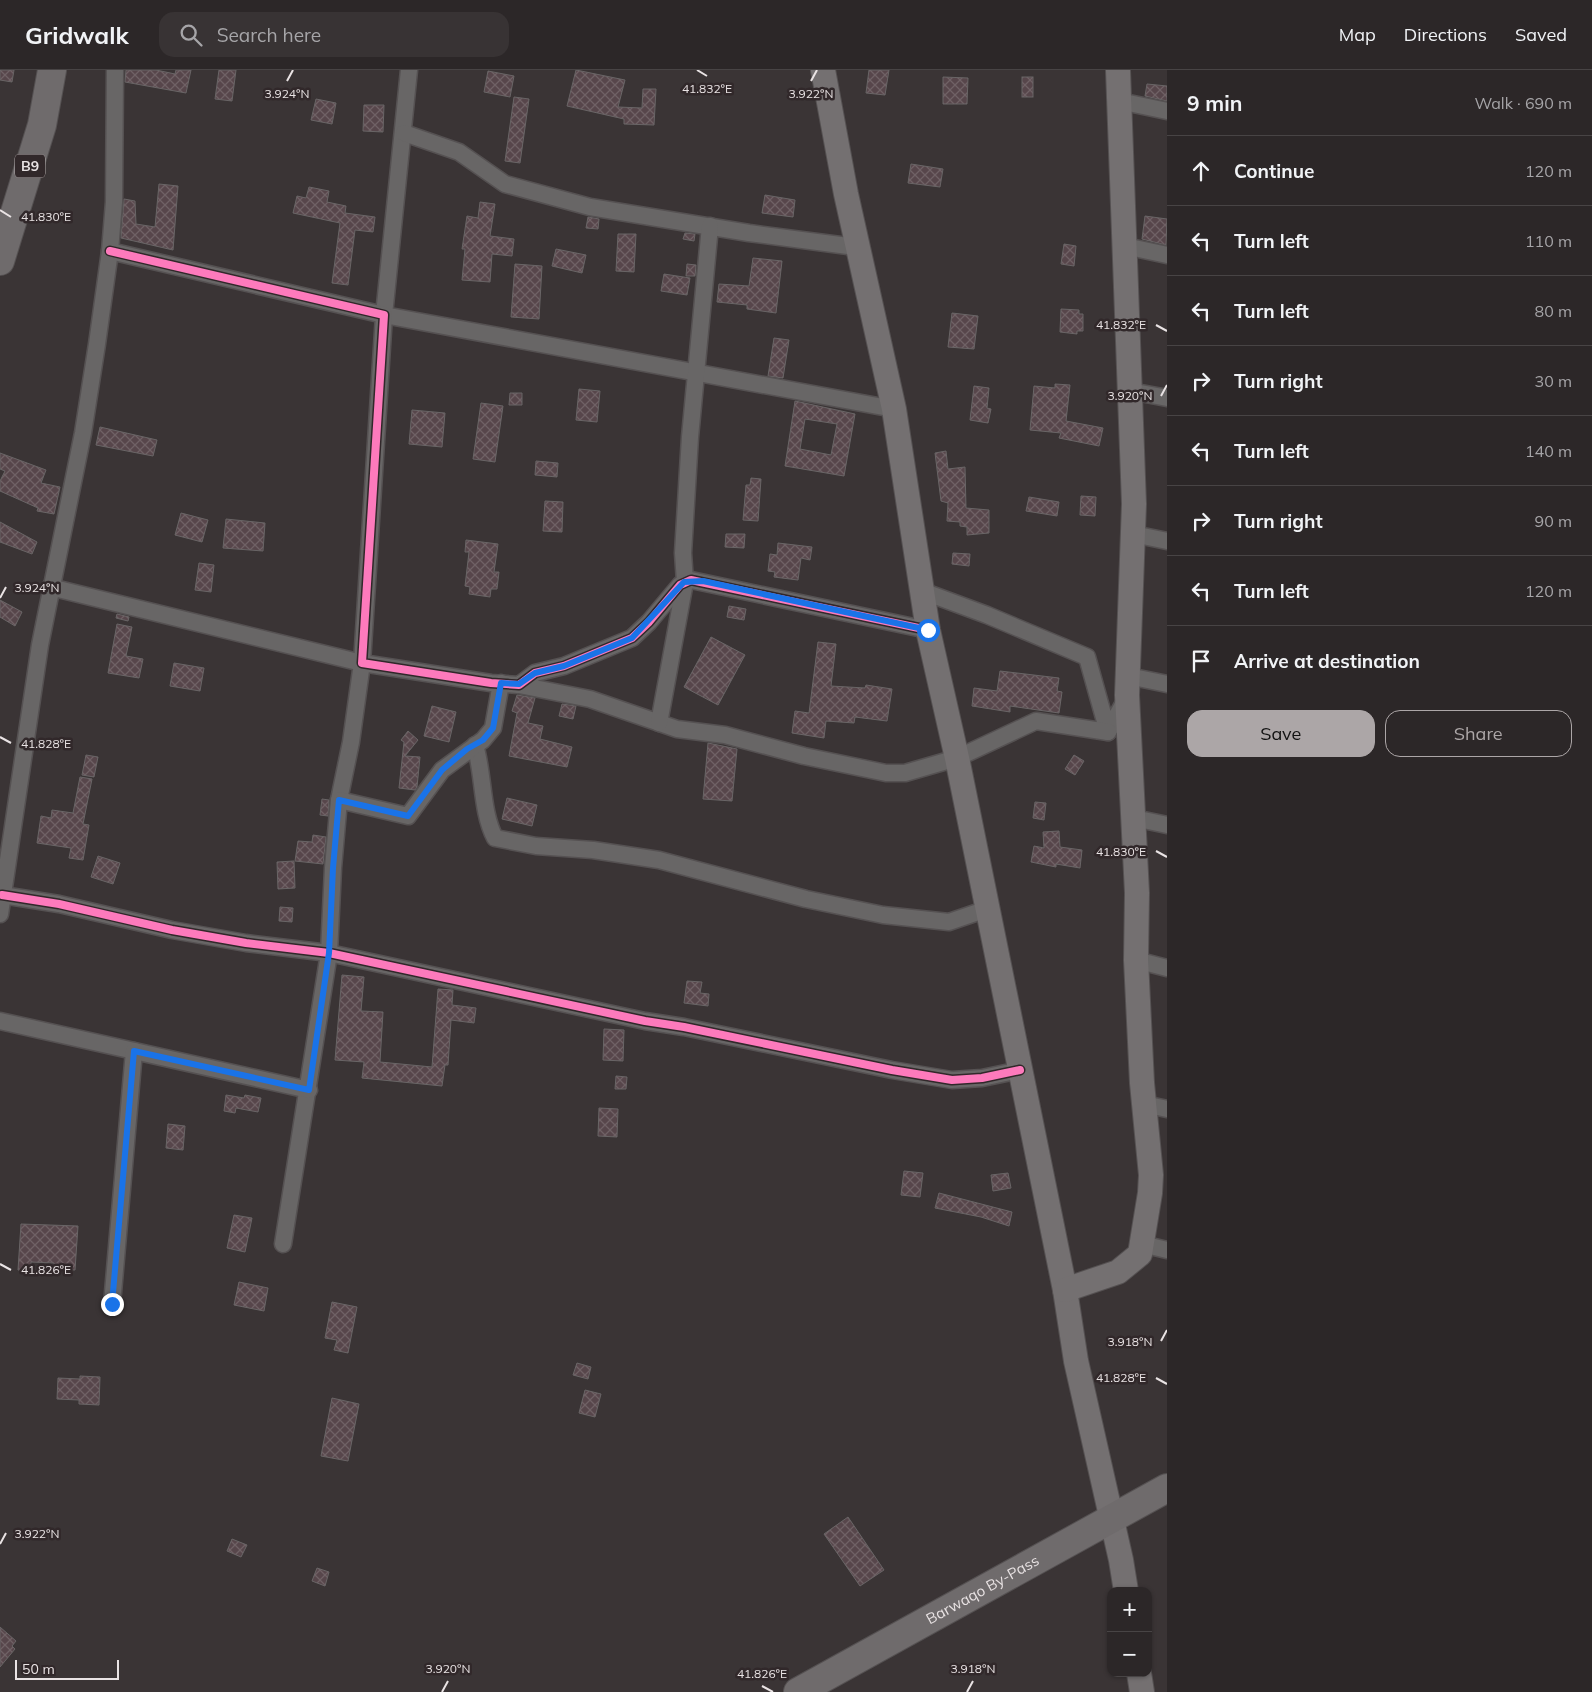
<!DOCTYPE html>
<html lang="en">
<head>
<meta charset="utf-8">
<style>
	body { margin:0; font-family:Mulish,sans-serif; background:#383334; color:#f1f3f6 }
	.controls { position:absolute; right:15px; bottom:15px; display:grid; overflow:hidden; border-radius:10px; box-shadow:0 1px 4px #0004 }
	.controls button { width:45px; height:45px; display:grid; place-items:center; padding:0; border:0; border-bottom:1px solid #484445; background:#2c2728; color:#f1f3f6; font:25px sans-serif }
	.scale { position:absolute; left:15px; bottom:12px; width:104px; box-sizing:border-box; padding-left:5px; border:2px solid #e9e3e4; border-top:0; font-size:14px; line-height:18px; white-space:nowrap; color:#e9e3e4; -webkit-text-stroke:4px #31282a; paint-order:stroke }
	.stop { position:absolute; width:15px; height:15px; margin:-11px; border:4px solid #1a73e8; border-radius:50%; background:#fff }
	.stop.end { background:#1a73e8; border-color:#fff; box-shadow:0 1px 5px #0008 }
	.list { margin:0; padding:0; list-style:none }
	h2 { display:flex; justify-content:space-between; align-items:center; height:65px; margin:0; padding:0 20px; font-size:21px }
	h2 small { font-size:16px; font-weight:400; color:#a6a5a8 }
	.list li { display:grid; grid-template-columns:32px 1fr auto; gap:15px; align-items:center; box-sizing:border-box; height:70px; padding:0 20px; border-top:1px solid #484445 }
	.list b { display:block; font-size:19px; white-space:nowrap }
	.list em { font-size:16px; font-style:normal; color:#a6a5a8 }
	.actions { display:flex; gap:10px; padding:15px 20px }
	.actions a { flex:1; padding:11px 0; border:1px solid #aca6a7; border-radius:15px; text-align:center; font-size:18px; color:#aca6a7 }
	.actions .main { background:#aca6a7; color:#111 }
	.icon { flex:none; width:28px; height:28px; fill:none; stroke:currentColor; stroke-width:2; stroke-linecap:round; stroke-linejoin:round }
	.map { position:relative; flex:none; width:1167px; height:1622px; overflow:hidden }
	header { display:flex; align-items:center; gap:30px; box-sizing:border-box; height:70px; padding:0 25px; background:#2c2728; border-bottom:1px solid #484445 }
	header strong { font-size:24px }
	nav { display:flex; gap:28px; margin-inline-start:auto; font-size:18px }
	.search { width:350px; height:45px; background:#383334; display:flex; align-items:center; gap:12px; box-sizing:border-box; padding:0 18px; border-radius:15px; color:#a6a5a8; font-size:19px }
	main { display:flex }
	aside { flex:1; background:#2c2728 }
	.map>svg:first-child { display:block }
	.building { fill:url(#building-cross-hatch); stroke:#696566; fill-rule:evenodd }
	.lines { fill:none; stroke-linecap:round; stroke-linejoin:round }
	.street-casing { stroke:#555152; stroke-width:19 }
	.secondary-casing { stroke:#555152; stroke-width:26 }
	.highway-casing { stroke:#555152; stroke-width:30 }
	.street { stroke:#686666; stroke-width:16 }
	.secondary { stroke:#747071; stroke-width:24 }
	.highway { stroke:#6f6b6c; stroke-width:28 }
	.cycleway-casing { stroke:#31282a; stroke-width:11 }
	.cycleway { stroke:#fd7abc; stroke-width:8 }
	.route { stroke:#1a73e8; stroke-width:6 }
	.ticks { fill:none; stroke:#e9e3e4; stroke-width:2 }
	.labels { text-anchor:middle; stroke-width:5; stroke-linejoin:round; paint-order:stroke }
	.shield { fill:#31282a; stroke:#b2abac; stroke-width:1 }
	.shield-label { font-size:14px; font-weight:bold; fill:#e9e3e4 }
	.street-label { font-size:15px; fill:#e9e3e4; stroke:#31282a }
	.ticks-label { font-size:12px; text-anchor:middle; fill:#e9e3e4; stroke:#31282a; stroke-width:5; stroke-linejoin:round; paint-order:stroke }
</style>
</head>
<body>
<header>
<strong>Gridwalk</strong>
<div class="search"><svg class="icon" aria-label="search" viewBox="0 0 24 24"><circle cx="10" cy="10" r="6"/><path d="M15 15l6 6"/></svg>Search here</div>
<nav><a>Map</a><a>Directions</a><a>Saved</a></nav>
</header>
<main>
<div class="map">
<svg width="1167" height="1622" viewBox="0 0 1167 1622">
	<defs>
		<pattern id="building-cross-hatch" width="8" height="8" patternUnits="userSpaceOnUse" patternTransform="scale(1.25)"><rect width="8" height="8" fill="#57464b"/><path d="M0 0l8 8M0 8l8-8" fill="none" stroke="#6f6165"/></pattern>
	</defs>
	<rect width="100%" height="100%" fill="#3a3435"/>
	<!-- building -->
	<g class="building">
		<polygon points="0,0 14,0 12,12 0,10"/>
		<polygon points="126,0 156,0 175,4 176,0 191,0 186,23 125,12"/>
		<polygon points="219,0 236,0 232,31 215,29"/>
		<polygon points="576,0 625,10 618,37 642,38 643,19 656,19 654,55 624,54 624,49 567,36"/>
		<polygon points="869,0 889,0 885,25 866,23"/>
		<polygon points="488,1 514,6 510,27 484,22"/>
		<polygon points="943,7 968,8 967,34 943,34"/>
		<rect x="1022" y="7" width="11" height="20"/>
		<polygon points="1147,14 1167,16 1167,31 1145,26"/>
		<polygon points="514,27 529,29 520,93 505,91"/>
		<polygon points="316,29 336,33 332,54 311,50"/>
		<polygon points="364,35 384,35 383,62 363,61"/>
		<polygon points="911,94 943,99 940,117 908,113"/>
		<polygon points="159,114 178,116 173,180 121,168 124,129 135,131 136,154 155,157"/>
		<polygon points="309,117 329,121 327,132 346,136 345,143 375,147 373,162 355,160 348,215 332,213 340,153 293,143 297,126 306,128"/>
		<polygon points="765,125 795,130 793,147 762,143"/>
		<polygon points="480,132 495,134 490,166 514,169 512,186 492,184 490,212 462,210 465,179 462,179 467,146 478,148"/>
		<polygon points="1145,146 1167,149 1166,175 1142,169"/>
		<polygon points="588,147 599,149 598,159 586,158"/>
		<polygon points="685,163 695,164 694,171 683,169"/>
		<polygon points="618,164 636,164 634,202 616,201"/>
		<polygon points="1064,174 1076,176 1074,196 1061,194"/>
		<polygon points="556,179 586,185 582,203 552,196"/>
		<polygon points="753,188 782,191 776,243 747,239 747,235 717,232 719,214 749,216"/>
		<polygon points="515,194 542,196 539,249 511,247"/>
		<polygon points="687,194 696,195 695,206 686,206"/>
		<polygon points="664,204 690,208 687,225 661,221"/>
		<polygon points="1061,239 1079,240 1079,244 1083,244 1083,261 1077,261 1077,264 1060,262"/>
		<polygon points="952,243 978,246 974,279 948,277"/>
		<polygon points="774,268 789,270 783,308 768,306"/>
		<polygon points="1055,314 1070,315 1066,351 1103,358 1099,376 1059,368 1061,363 1030,360 1034,316 1055,318"/>
		<polygon points="974,316 989,318 987,338 991,339 988,353 970,350"/>
		<polygon points="579,319 600,321 597,352 576,350"/>
		<polygon points="510,323 522,323 522,335 509,335"/>
		<path d="M795,331L855,344L844,406L785,396ZM805,349L837,354L831,385L800,379Z"/>
		<polygon points="481,333 503,336 495,392 473,389"/>
		<polygon points="412,340 445,343 442,377 409,374"/>
		<polygon points="100,357 157,370 153,386 96,375"/>
		<polygon points="946,381 948,399 965,397 966,438 989,440 989,463 967,465 967,457 960,456 960,452 947,451 948,433 941,431 935,383"/>
		<polygon points="0,383 46,400 41,413 60,417 54,444 37,441 38,438 0,421 0,411 5,401 0,399"/>
		<polygon points="536,391 558,393 557,407 535,405"/>
		<polygon points="751,408 761,409 758,451 743,450 746,415 750,415"/>
		<polygon points="1081,426 1096,427 1095,446 1080,445"/>
		<polygon points="1029,427 1059,432 1057,446 1026,441"/>
		<polygon points="545,431 563,432 562,462 543,461"/>
		<polygon points="181,443 208,450 202,472 175,465"/>
		<polygon points="226,449 265,453 263,481 223,478"/>
		<polygon points="0,452 37,472 32,484 0,472"/>
		<polygon points="726,464 745,464 744,478 725,477"/>
		<polygon points="466,470 498,474 494,502 499,502 497,519 491,519 490,527 469,524 470,517 465,516 469,482 465,482"/>
		<polygon points="778,473 812,477 810,490 801,488 798,510 774,507 775,502 768,501 770,484 777,485"/>
		<polygon points="953,483 970,484 969,496 952,494"/>
		<polygon points="199,493 214,495 211,522 195,520"/>
		<polygon points="0,530 22,542 15,556 0,547"/>
		<polygon points="729,536 746,539 744,550 727,547"/>
		<polygon points="117,544 129,547 128,551 116,548"/>
		<polygon points="117,554 132,557 126,586 143,589 139,608 108,603"/>
		<polygon points="711,567 745,585 718,635 684,617"/>
		<polygon points="818,572 836,574 831,616 865,618 866,615 892,619 887,651 855,647 854,653 826,651 824,668 792,663 795,641 809,643"/>
		<polygon points="174,593 204,598 200,621 170,616"/>
		<polygon points="1000,601 1059,608 1057,621 1062,622 1059,643 1010,636 1010,642 972,636 974,618 997,621"/>
		<polygon points="517,625 535,628 528,653 543,656 540,669 572,677 567,697 509,686 517,643 512,641"/>
		<polygon points="562,634 576,636 573,649 559,646"/>
		<polygon points="432,636 456,642 449,672 424,666"/>
		<polygon points="408,661 418,670 405,686 420,687 417,717 415,720 399,718 404,672 401,670"/>
		<polygon points="708,673 737,679 732,731 703,729"/>
		<polygon points="86,685 98,687 94,707 82,705"/>
		<polygon points="1074,685 1084,691 1075,705 1065,699"/>
		<polygon points="80,707 92,709 83,754 89,755 83,790 69,788 71,778 37,773 41,746 51,748 52,740 73,743"/>
		<polygon points="507,728 537,735 532,756 502,749"/>
		<polygon points="322,729 329,730 328,746 320,745"/>
		<polygon points="1035,732 1046,733 1044,750 1033,748"/>
		<polygon points="1059,761 1060,777 1082,780 1080,798 1056,794 1056,797 1031,792 1034,776 1044,778 1043,762"/>
		<polygon points="313,765 326,767 323,794 295,791 298,771 312,772"/>
		<polygon points="98,786 120,793 113,814 91,807"/>
		<polygon points="294,791 295,818 278,819 277,792"/>
		<polygon points="280,837 293,838 292,852 279,851"/>
		<polygon points="342,905 364,907 361,941 383,942 380,992 432,997 438,919 453,920 452,935 476,938 474,953 451,950 448,995 445,995 442,1016 362,1008 364,992 335,990"/>
		<polygon points="687,911 702,912 700,923 709,924 708,936 684,933"/>
		<polygon points="604,959 624,960 623,991 603,990"/>
		<polygon points="616,1006 627,1007 626,1019 615,1019"/>
		<polygon points="226,1025 244,1028 245,1025 261,1028 258,1042 236,1038 235,1043 224,1041"/>
		<polygon points="599,1038 618,1039 617,1067 598,1066"/>
		<polygon points="168,1054 185,1056 183,1080 166,1078"/>
		<polygon points="904,1101 923,1103 920,1127 901,1125"/>
		<polygon points="1008,1103 1011,1118 993,1121 991,1105"/>
		<polygon points="939,1123 1012,1142 1009,1156 981,1147 935,1138"/>
		<polygon points="234,1145 252,1148 245,1182 227,1178"/>
		<polygon points="21,1154 78,1156 75,1200 54,1199 54,1193 31,1192 31,1201 18,1200"/>
		<polygon points="239,1212 268,1218 264,1241 234,1235"/>
		<polygon points="332,1232 357,1237 348,1283 334,1280 337,1270 325,1268"/>
		<polygon points="577,1293 591,1297 588,1309 573,1305"/>
		<polygon points="80,1306 100,1307 99,1335 79,1334 79,1330 57,1329 58,1308 80,1309"/>
		<polygon points="585,1320 601,1324 595,1347 579,1343"/>
		<polygon points="332,1328 359,1334 348,1391 321,1386"/>
		<polygon points="848,1447 884,1500 860,1516 824,1464"/>
		<polygon points="232,1469 247,1475 241,1487 227,1481"/>
		<polygon points="317,1498 329,1502 325,1516 312,1511"/>
		<polygon points="0,1557 16,1571 12,1576 15,1579 0,1597"/>
	</g>
	<g class="lines">
		<!-- street casing -->
		<g class="street-casing">
			<g id="street">
				<polyline points="409,0 384,245 894,339"/>
				<polyline points="1119,31 1167,41"/>
				<polyline points="404,63 459,82 505,114 590,137 749,163 848,176 857,173"/>
				<polyline points="1125,176 1167,185"/>
				<polyline points="110,181 384,245 362,593 491,613 519,615 535,603 564,596 632,568 649,552 680,515 691,510 928,560"/>
				<polyline points="1130,321 1167,328"/>
				<polyline points="1133,464 1167,471"/>
				<polyline points="50,517 362,593 351,672 339,730 333,798 329,883 283,1174"/>
				<polyline points="922,521 987,545 1087,587 1108,662 1127,627"/>
				<polyline points="1128,606 1167,614"/>
				<polyline points="519,615 590,629 677,659 725,665 804,686 886,703 905,703 957,688 1036,651 1108,662"/>
				<polyline points="659,653 685,512 683,483 690,367 710,156"/>
				<path d="M475,675C484,705 481,741 495,768L536,776L593,780L659,790L806,829L883,845L949,852L987,839"/>
				<polyline points="339,730 408,746 442,700 483,670 493,658 501,613"/>
				<polyline points="1134,748 1167,755"/>
				<polyline points="2,825 59,834 172,860 246,873 329,883 645,951 684,957 892,1000 952,1010 982,1008 1020,1000"/>
				<polyline points="0,844 40,575 83,363 97,274 110,181 114,132 115,0"/>
				<polyline points="1136,890 1167,898"/>
				<polyline points="0,951 309,1020"/>
				<polyline points="1144,1034 1167,1039"/>
				<polyline points="1142,1174 1167,1180"/>
				<polyline points="112,1234 134,981"/>
			</g>
		</g>
		<!-- secondary casing -->
		<g class="secondary-casing">
			<g id="secondary">
				<polyline points="823,0 846,124 894,339 928,560 957,688 1065,1220 1076,1291 1121,1490 1126,1521"/>
				<polyline points="1065,1220 1118,1202 1140,1184 1150,1123 1151,1105 1142,1013 1136,890 1137,823 1127,625 1134,434 1118,0"/>
				<polyline points="1139,1603 1142,1622"/>
			</g>
		</g>
		<!-- highway casing -->
		<g class="highway-casing">
			<g id="highway">
				<polyline points="0,191 42,55 52,0"/>
				<path id="s1" d="M798,1622L1167,1418"/>
			</g>
		</g>
		<!-- street -->
		<use href="#street" class="street"/>
		<!-- secondary -->
		<use href="#secondary" class="secondary"/>
		<!-- highway -->
		<use href="#highway" class="highway"/>
		<!-- cycleway casing -->
		<g class="cycleway-casing">
			<g id="cycleway">
				<polyline points="110,181 384,245 362,593 491,613 519,615 535,603 564,596 632,568 649,552 680,515 691,510 928,560"/>
				<polyline points="2,825 59,834 172,860 246,873 329,883 645,951 684,957 892,1000 952,1010 982,1008 1020,1000"/>
			</g>
		</g>
		<!-- cycleway -->
		<use href="#cycleway" class="cycleway"/>
	</g>
	<g class="lines">
		<!-- route -->
		<polyline class="route" points="112,1234 134,981 309,1020 329,883 333,798 339,730 408,746 442,700 467,679 483,670 493,658 501,613 519,614 535,603 564,596 632,568 684,512 703,511 928,560"/>
	</g>
	<!-- ticks -->
	<path class="ticks" d="M697,0L707,6M287,11L293,0M811,11L817,0M0,140L11,147M1156,255L1167,261M1161,326L1167,315M0,528L6,517M0,667L11,673M1156,781L1167,787M0,1194L11,1200M1161,1271L1167,1260M1156,1308L1167,1314M0,1474L6,1463M762,1616L773,1622M442,1622L448,1611M967,1622L973,1611"/>
	<g class="labels">
		<!-- shield labels -->
		<rect class="shield" x="15" y="84.5" width="30" height="23" rx="4"/>
		<g class="shield-label">
			<text x="30" y="101">B9</text>
		</g>
		<!-- street labels -->
		<g class="street-label">
			<text dy="5" stroke="none"><textPath href="#s1" startOffset="211">Barwaqo By-Pass</textPath></text>
		</g>
	</g>
	<g class="ticks-label">
		<text x="707" y="23">41.832°E</text>
		<text x="287" y="28">3.924°N</text>
		<text x="811" y="28">3.922°N</text>
		<text x="46" y="151">41.830°E</text>
		<text x="1121" y="259">41.832°E</text>
		<text x="1130" y="330">3.920°N</text>
		<text x="37" y="522">3.924°N</text>
		<text x="46" y="678">41.828°E</text>
		<text x="1121" y="786">41.830°E</text>
		<text x="46" y="1204">41.826°E</text>
		<text x="1130" y="1276">3.918°N</text>
		<text x="1121" y="1312">41.828°E</text>
		<text x="37" y="1468">3.922°N</text>
		<text x="448" y="1603">3.920°N</text>
		<text x="973" y="1603">3.918°N</text>
		<text x="762" y="1608">41.826°E</text>
	</g>
</svg>
<div class="controls">
<button>+</button>
<button>−</button>
</div>
<div class="scale">50 m</div>
<div class="stop" style="left:928px;top:560px"></div>
<div class="stop end" style="left:112px;top:1234px"></div>
</div>
<aside>
<h2>9 min<small>Walk · 690 m</small></h2>
<ul class="list">
<li><svg class="icon" aria-label="ahead" viewBox="0 0 24 24"><path d="M12 20V5M6 11l6-6 6 6"/></svg><div><b>Continue</b></div><em>120 m</em></li>
<li><svg class="icon" aria-label="left" viewBox="0 0 24 24"><path d="M17 20v-9H6M10 6l-5 5 5 5"/></svg><div><b>Turn left</b></div><em>110 m</em></li>
<li><svg class="icon" aria-label="left" viewBox="0 0 24 24"><path d="M17 20v-9H6M10 6l-5 5 5 5"/></svg><div><b>Turn left</b></div><em>80 m</em></li>
<li><svg class="icon" aria-label="right" viewBox="0 0 24 24"><path d="M7 20v-9h11M14 6l5 5-5 5"/></svg><div><b>Turn right</b></div><em>30 m</em></li>
<li><svg class="icon" aria-label="left" viewBox="0 0 24 24"><path d="M17 20v-9H6M10 6l-5 5 5 5"/></svg><div><b>Turn left</b></div><em>140 m</em></li>
<li><svg class="icon" aria-label="right" viewBox="0 0 24 24"><path d="M7 20v-9h11M14 6l5 5-5 5"/></svg><div><b>Turn right</b></div><em>90 m</em></li>
<li><svg class="icon" aria-label="left" viewBox="0 0 24 24"><path d="M17 20v-9H6M10 6l-5 5 5 5"/></svg><div><b>Turn left</b></div><em>120 m</em></li>
<li><svg class="icon" aria-label="arrive" viewBox="0 0 24 24"><path d="M6 21V4h12l-3 4 3 4H6"/></svg><div><b>Arrive at destination</b></div></li>
</ul>
<div class="actions"><a class="main">Save</a><a>Share</a></div>
</aside>
</main>
</body>
</html>
